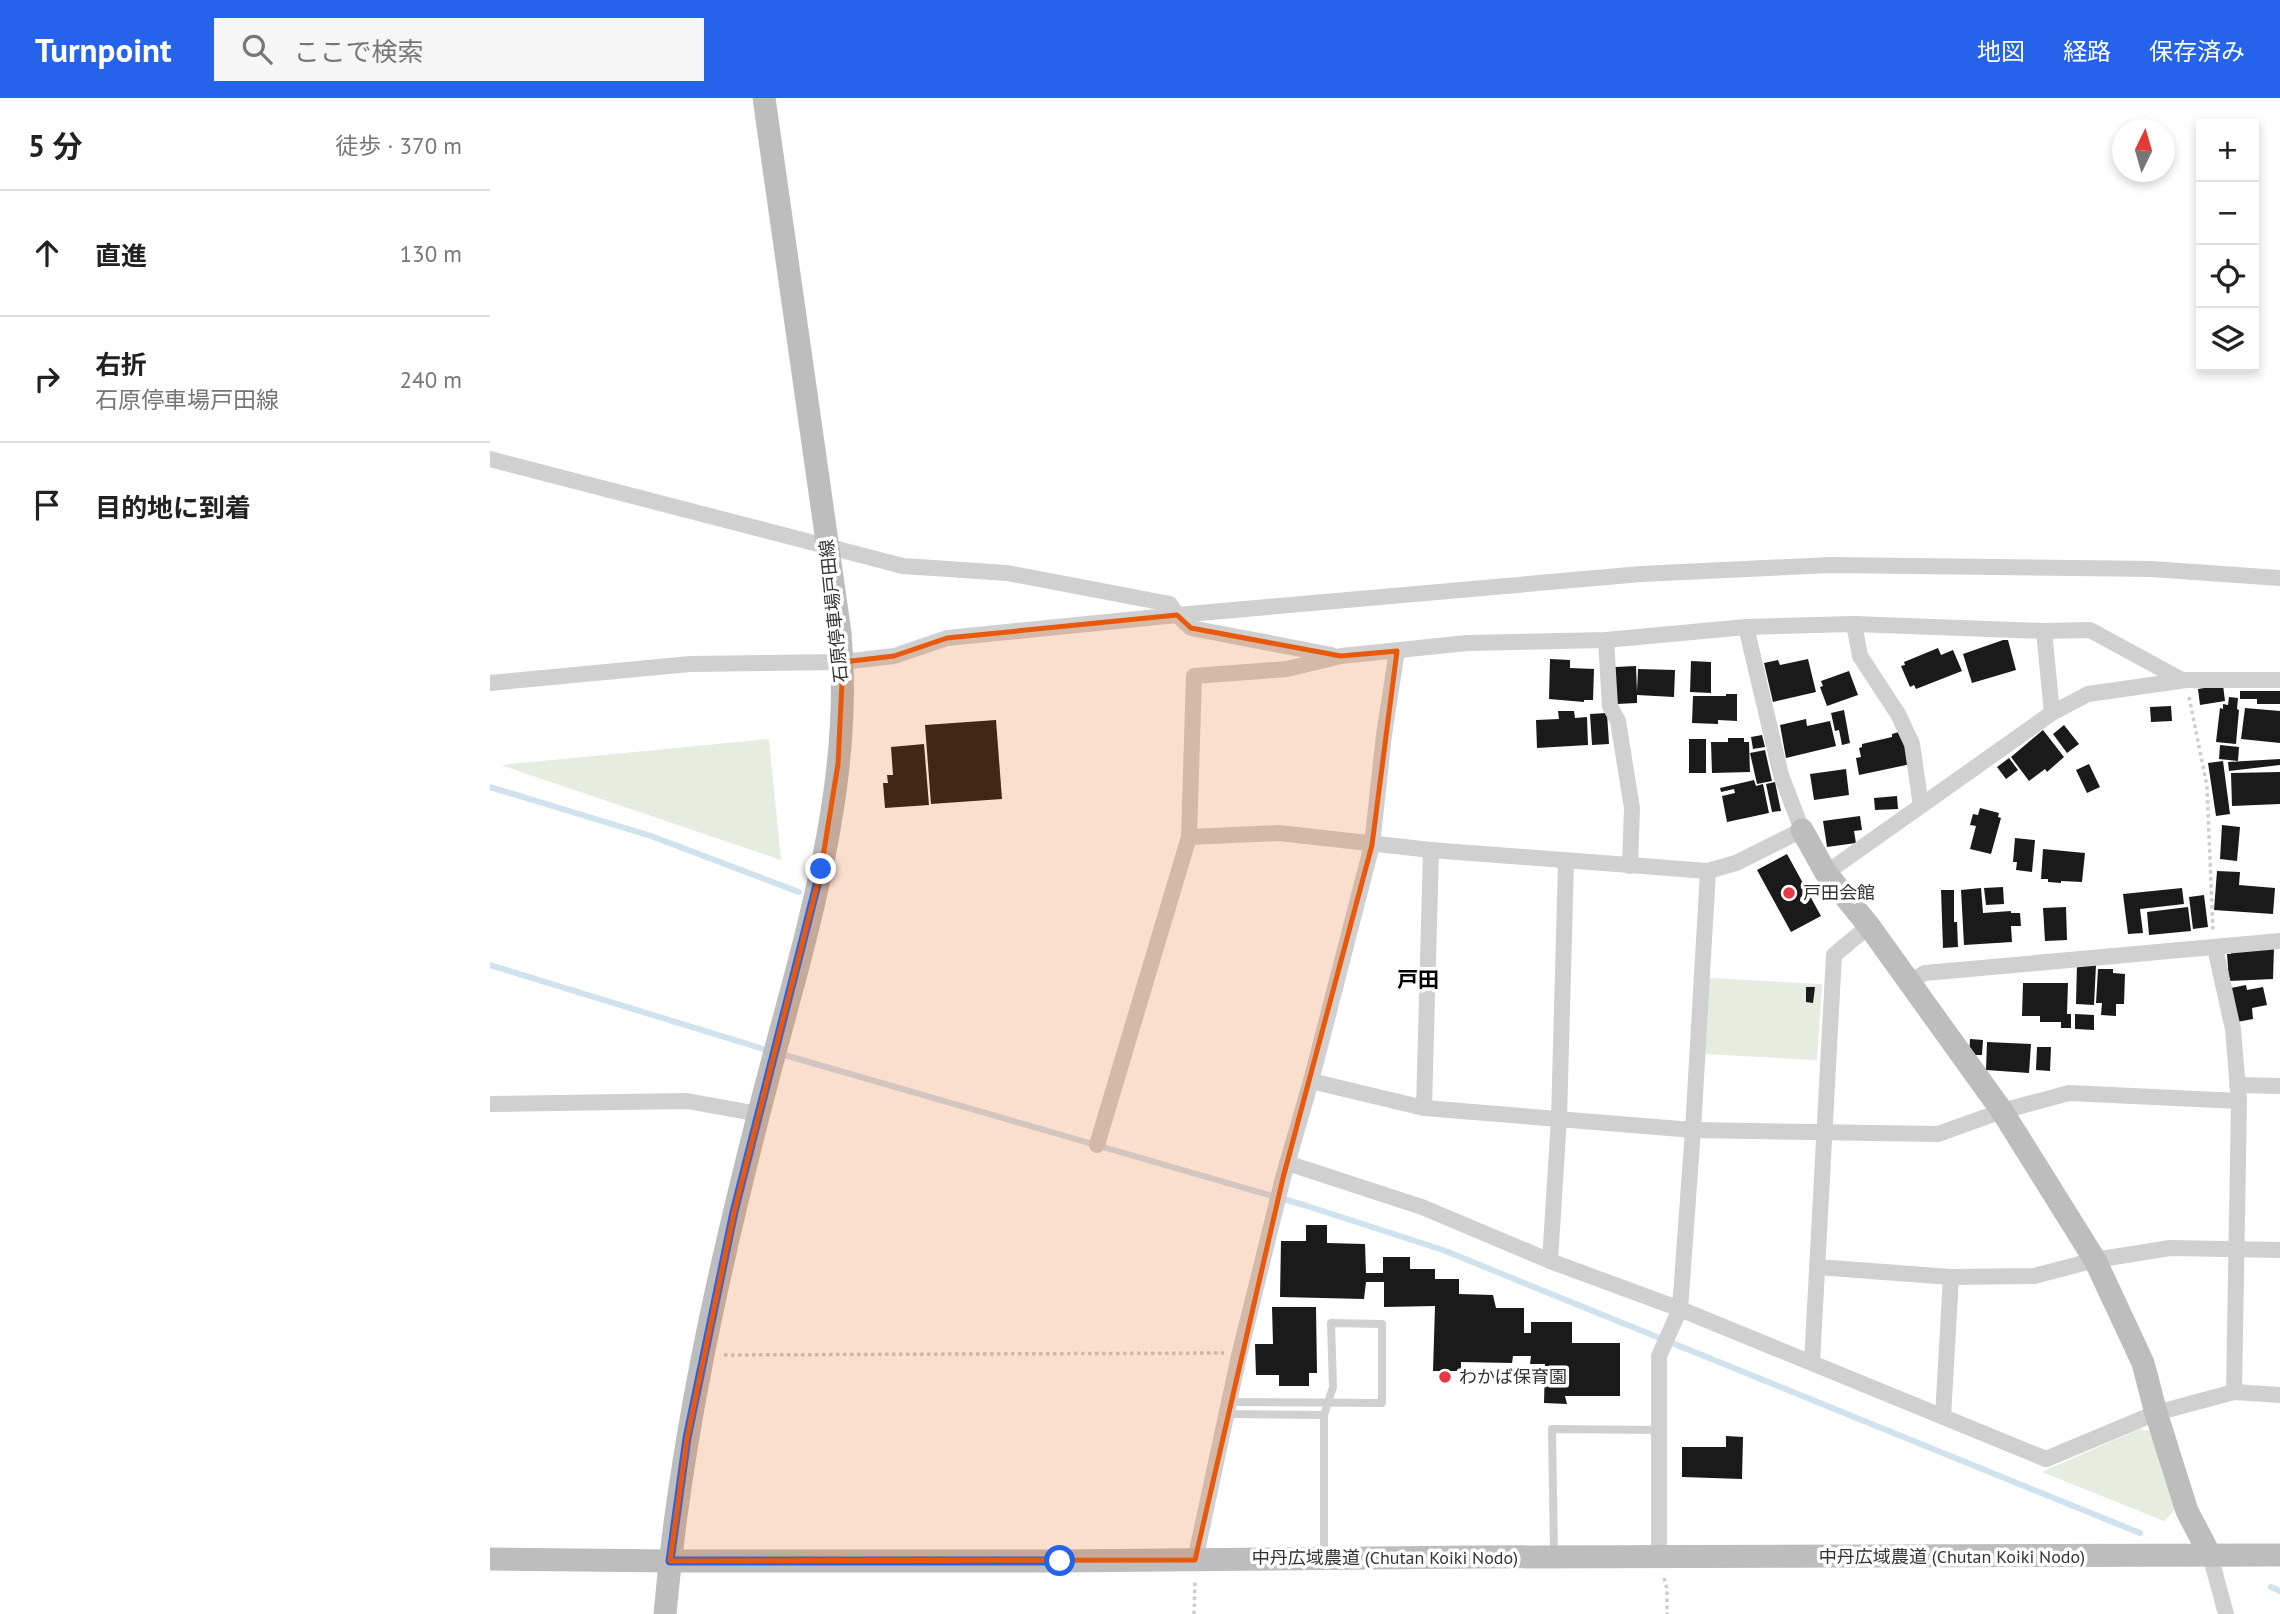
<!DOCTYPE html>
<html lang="ja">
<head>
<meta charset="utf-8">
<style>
	body { margin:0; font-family:"PT Sans","Noto Sans JP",sans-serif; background:#f6f6f6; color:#222 }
	.controls { position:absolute; right:21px; top:21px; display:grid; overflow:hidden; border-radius:0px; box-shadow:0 4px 10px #0003 }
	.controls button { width:63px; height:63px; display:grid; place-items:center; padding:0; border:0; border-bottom:2px solid #e0e0e0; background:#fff; color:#222; font:35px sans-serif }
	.compass { position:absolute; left:1622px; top:21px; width:63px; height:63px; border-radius:50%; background:#fff; box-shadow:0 4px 10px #0003; rotate:5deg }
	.stop { position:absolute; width:21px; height:21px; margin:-16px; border:5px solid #2563eb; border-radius:50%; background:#fff }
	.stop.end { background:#2563eb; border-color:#fff; box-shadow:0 2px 7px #0008 }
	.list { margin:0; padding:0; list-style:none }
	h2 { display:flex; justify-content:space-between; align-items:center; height:91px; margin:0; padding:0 28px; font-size:30px }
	h2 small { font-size:23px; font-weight:400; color:#767676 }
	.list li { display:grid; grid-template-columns:46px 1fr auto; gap:21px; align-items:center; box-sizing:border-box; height:126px; padding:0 28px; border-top:2px solid #e0e0e0 }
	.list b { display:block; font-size:26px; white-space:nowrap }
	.list p { margin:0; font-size:23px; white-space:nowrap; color:#767676 }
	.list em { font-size:23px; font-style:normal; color:#767676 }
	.icon { flex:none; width:38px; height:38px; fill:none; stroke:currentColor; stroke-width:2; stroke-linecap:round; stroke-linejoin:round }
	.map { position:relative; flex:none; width:1790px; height:1516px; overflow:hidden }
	header { display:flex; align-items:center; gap:42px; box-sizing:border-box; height:98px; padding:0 35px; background:#2563eb; color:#fff }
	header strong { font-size:33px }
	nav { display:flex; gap:38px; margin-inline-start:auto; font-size:24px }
	.search { width:490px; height:63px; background:#f6f6f6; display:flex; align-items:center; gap:18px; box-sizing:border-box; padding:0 24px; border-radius:0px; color:#767676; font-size:26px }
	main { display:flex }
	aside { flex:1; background:#fff }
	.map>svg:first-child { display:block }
	.green { fill:#e6ecdf }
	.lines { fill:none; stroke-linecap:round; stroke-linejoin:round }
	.stream { stroke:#cfe2ee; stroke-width:6 }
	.building { fill:#1a1a1a }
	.path { stroke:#cdcdcd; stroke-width:3.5; stroke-dasharray:3.5 3.5; stroke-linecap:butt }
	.lane { stroke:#d0d0d0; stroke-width:8 }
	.street { stroke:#d0d0d0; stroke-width:16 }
	.secondary { stroke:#bdbdbd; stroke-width:23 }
	.secondary-bridge { stroke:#bdbdbd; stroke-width:23 }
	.route { stroke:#2563eb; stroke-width:9 }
	.marked { fill:#e8590c; fill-opacity:0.2; stroke:#e8590c; stroke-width:5; stroke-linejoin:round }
	.poi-dot { fill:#e63946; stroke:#fff; stroke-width:2.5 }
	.labels { text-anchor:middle; stroke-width:7; stroke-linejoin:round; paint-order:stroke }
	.street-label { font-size:18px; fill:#333; stroke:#fff }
	.poi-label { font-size:18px; fill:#333; stroke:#fff; text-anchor:start }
	.quarter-label { font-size:21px; font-weight:bold; fill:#000; stroke:#fff }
</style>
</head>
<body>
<header>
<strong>Turnpoint</strong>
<div class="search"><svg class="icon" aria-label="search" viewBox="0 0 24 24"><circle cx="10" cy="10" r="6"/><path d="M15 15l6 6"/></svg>ここで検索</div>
<nav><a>地図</a><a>経路</a><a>保存済み</a></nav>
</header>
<main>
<aside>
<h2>5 分<small>徒歩 · 370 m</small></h2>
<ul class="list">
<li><svg class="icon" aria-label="ahead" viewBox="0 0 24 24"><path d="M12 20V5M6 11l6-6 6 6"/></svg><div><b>直進</b></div><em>130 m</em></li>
<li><svg class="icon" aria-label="right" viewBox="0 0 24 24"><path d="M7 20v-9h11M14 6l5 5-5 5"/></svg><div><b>右折</b><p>石原停車場戸田線</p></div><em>240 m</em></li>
<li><svg class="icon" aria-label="arrive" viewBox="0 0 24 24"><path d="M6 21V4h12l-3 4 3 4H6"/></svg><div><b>目的地に到着</b></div></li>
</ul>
</aside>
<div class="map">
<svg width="1790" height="1516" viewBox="0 0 1790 1516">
	<rect width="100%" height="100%" fill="#fff"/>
	<!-- green -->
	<g class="green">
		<polygon points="279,641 291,762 11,667"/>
		<polygon points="1219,880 1332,886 1327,962 1215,956"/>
		<polygon points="1649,1331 1664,1334 1689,1408 1674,1423 1552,1374"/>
	</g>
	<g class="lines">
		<!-- stream -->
		<g class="stream">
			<polyline points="0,689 161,738 309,794"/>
			<polyline points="0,867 280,953"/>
			<polyline points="291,956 814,1107 953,1152 1650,1435"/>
			<polyline points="1781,1489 1790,1493"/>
		</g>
	</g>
	<!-- building -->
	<g class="building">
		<polygon points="1513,542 1518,542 1526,572 1482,585 1473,556"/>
		<polygon points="1448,550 1451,557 1463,552 1472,573 1426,591 1424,587 1420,589 1411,568 1415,567 1414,564"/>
		<polygon points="1060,561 1080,562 1080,570 1104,571 1103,602 1094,602 1094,604 1059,601"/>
		<polygon points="1318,561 1326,594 1283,604 1274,565 1288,562 1290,567"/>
		<polygon points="1201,563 1221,564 1221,595 1200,594"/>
		<polygon points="1146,568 1147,594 1148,571 1185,572 1184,599 1147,597 1147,605 1127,606 1125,569"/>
		<polygon points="1359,573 1368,597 1337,608 1330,589 1333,588 1331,583"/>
		<polygon points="1733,587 1735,603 1710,607 1708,591"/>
		<polygon points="1750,593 1790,593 1790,606 1767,606 1767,601 1750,601"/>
		<polygon points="1236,596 1247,596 1247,623 1228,622 1228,626 1202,625 1203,598 1236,598"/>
		<polygon points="1739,599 1748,600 1747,611 1749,612 1746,646 1726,644 1730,610 1733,611 1733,606 1738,607"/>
		<polygon points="1681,608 1682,623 1661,624 1660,609"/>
		<polygon points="1755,610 1790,613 1790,645 1751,641"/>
		<polygon points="1354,612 1360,645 1352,647 1349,632 1345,633 1341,615"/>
		<polygon points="1068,613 1084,613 1085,620 1097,619 1098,647 1047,650 1046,622 1069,621"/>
		<polygon points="1117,615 1119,646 1102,647 1100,616"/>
		<polygon points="1316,621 1317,628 1340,623 1346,648 1296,660 1290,627"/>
		<polygon points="506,622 512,701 441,706 435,627"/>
		<polygon points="1574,627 1589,646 1577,655 1563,636"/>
		<polygon points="1553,632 1574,659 1557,674 1555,671 1539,683 1521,659"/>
		<polygon points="1412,633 1421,666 1369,677 1366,660 1371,659 1369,650 1372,649 1372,646 1402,639 1402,636"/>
		<polygon points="1272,637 1275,649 1263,651 1261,639"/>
		<polygon points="1238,640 1254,640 1254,644 1259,644 1260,674 1222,675 1221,644 1238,644"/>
		<rect x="1199" y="641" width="17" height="34"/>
		<polygon points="434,646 439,707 395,710 393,685 398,685 397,677 403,677 401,649"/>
		<polygon points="1730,647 1749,649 1748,663 1729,661"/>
		<polygon points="1275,652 1282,683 1267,686 1260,655"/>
		<polygon points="1519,660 1528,672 1516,681 1507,669"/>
		<polygon points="1790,661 1790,667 1739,673 1738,664"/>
		<polygon points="1733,663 1740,716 1726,718 1718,665"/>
		<polygon points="1599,666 1610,689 1597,695 1586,672"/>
		<polygon points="1356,671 1359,697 1324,702 1320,676"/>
		<polygon points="1790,674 1790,706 1742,708 1741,675"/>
		<polygon points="1264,682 1266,688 1273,686 1279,715 1237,724 1232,698 1245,695 1244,691 1231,694 1230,690"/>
		<polygon points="1285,684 1291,713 1282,714 1276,686"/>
		<polygon points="1407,698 1408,711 1385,712 1384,700"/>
		<polygon points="1490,710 1509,715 1508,719 1511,720 1501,756 1480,751 1486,728 1480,727 1483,716 1488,717"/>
		<polygon points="1370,718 1372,732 1364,733 1366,745 1337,749 1333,723"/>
		<polygon points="1732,727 1750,729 1747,763 1730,761"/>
		<polygon points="1525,740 1545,742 1542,774 1526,772 1527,764 1523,764"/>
		<polygon points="1553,751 1595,755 1592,784 1571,783 1571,785 1558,784 1558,781 1551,781"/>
		<polygon points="1297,756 1331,818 1301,834 1267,772"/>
		<polygon points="1727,773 1750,774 1749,787 1785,790 1783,816 1724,812"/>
		<polygon points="1513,789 1514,806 1496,807 1494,790"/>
		<polygon points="1491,790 1493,815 1521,813 1521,815 1530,815 1531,828 1521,828 1522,844 1474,847 1471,792"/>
		<polygon points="1692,790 1694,806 1650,811 1653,835 1638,836 1633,796"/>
		<polygon points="1451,792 1464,792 1464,824 1467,824 1468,849 1453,850"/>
		<polygon points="1714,797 1718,829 1703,831 1699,799"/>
		<polygon points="1576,809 1577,842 1555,843 1553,810"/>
		<polygon points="1698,809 1701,833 1659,837 1657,814"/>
		<polygon points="1784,850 1783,881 1739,883 1737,856 1741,856 1740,853"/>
		<polygon points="1587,866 1606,867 1604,907 1586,906"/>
		<polygon points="1608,871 1623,871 1623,875 1635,876 1634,906 1626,906 1626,918 1611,917 1612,905 1606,905"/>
		<polygon points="1533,885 1578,885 1577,916 1581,916 1581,930 1571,930 1571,924 1550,924 1550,918 1532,918"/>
		<polygon points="1756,887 1757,892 1773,889 1777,907 1762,910 1763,921 1747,924 1741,890"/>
		<polygon points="1316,889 1325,889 1323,905 1316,904"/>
		<polygon points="1585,916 1604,917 1604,932 1585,931"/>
		<polygon points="1480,941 1493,942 1492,957 1479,957"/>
		<polygon points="1497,944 1541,946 1539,975 1496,972"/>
		<polygon points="1547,949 1561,949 1560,973 1546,972"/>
		<polygon points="816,1127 837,1127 837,1145 875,1146 876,1175 893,1175 893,1159 920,1159 920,1171 945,1171 945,1181 969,1181 969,1196 1003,1197 1006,1210 1034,1210 1034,1235 1041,1235 1041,1224 1082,1224 1082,1245 1130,1245 1130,1298 1075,1298 1077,1306 1054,1305 1055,1266 1040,1266 1041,1258 1023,1258 1022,1265 971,1264 971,1273 943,1273 945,1208 894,1209 894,1184 876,1184 874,1201 790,1199 791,1143 816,1143"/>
		<polygon points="782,1209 826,1209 827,1275 819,1275 819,1288 789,1288 789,1277 766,1277 765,1246 783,1246"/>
		<polygon points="1236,1338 1253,1339 1252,1381 1192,1379 1192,1349 1236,1349"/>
	</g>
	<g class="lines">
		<!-- path -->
		<g class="path">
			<polyline points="1699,599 1717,688 1723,834"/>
			<polyline points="234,1257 734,1255"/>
			<polyline points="1174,1480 1177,1491 1177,1516"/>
			<polyline points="704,1516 705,1483"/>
		</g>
		<!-- lane -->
		<g class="lane">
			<polyline points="740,1304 892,1305 892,1226 841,1225 843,1289 834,1317 834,1457"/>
			<polyline points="737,1316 834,1317"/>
			<polyline points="1064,1456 1062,1331 1169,1332"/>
		</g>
		<!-- street -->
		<g class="street">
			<polyline points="0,361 413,468 517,475 680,506 687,517 701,530 842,557"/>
			<polyline points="1364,526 1370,558 1408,616 1422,646 1431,708"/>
			<polyline points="1554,533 1562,615"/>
			<polyline points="1116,542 1120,608 1128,623 1142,710 1140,768"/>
			<polyline points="0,585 200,566 353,564 404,558 457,540 687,517 1151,476 1340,467 1662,471 1790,480"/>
			<polyline points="699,739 789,735 941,752 1218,773 1246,765 1312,732 1291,677 1256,529"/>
			<polyline points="1336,775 1562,615 1598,596 1696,582 1790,582"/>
			<polyline points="1725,850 1743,931 1749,1003 1744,1294"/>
			<polyline points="1419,884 1435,875 1790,843"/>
			<polyline points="821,983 934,1010 1203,1032 1448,1036 1512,1013 1579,995 1749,1003"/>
			<polyline points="1747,987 1790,988"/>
			<polyline points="0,1006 197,1003 269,1016"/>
			<polyline points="934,1010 941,752"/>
			<polyline points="607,1047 699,739 704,578 797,571 851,558 977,545 1116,542 1256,529 1364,526 1554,533 1600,532 1692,582"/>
			<polyline points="797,1065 932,1109 1060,1163 1190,1211 1556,1361 1666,1315 1744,1294 1790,1297"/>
			<polyline points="1060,1163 1069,1021 1076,764"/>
			<polyline points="1327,1169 1461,1179 1544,1178 1605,1162 1680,1150 1790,1152"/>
			<polyline points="1322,1265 1344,857 1379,828"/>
			<polyline points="1453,1319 1461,1179"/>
			<polyline points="1720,1457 1736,1516"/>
			<polyline points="1169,1460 1169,1258 1190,1211 1203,1032 1218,773"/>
			<polyline points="705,1462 749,1258 793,1080 821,983 882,747 894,637 907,553"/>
		</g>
		<!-- secondary -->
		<g class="secondary">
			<polyline points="1312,732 1336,775 1379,828 1512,1013 1605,1162 1653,1265 1666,1315 1697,1413 1720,1457"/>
			<polyline points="0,1461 180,1463 570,1463 985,1459 1790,1457"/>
			<path d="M175,1516C190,1344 228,1174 271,1007C310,854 365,695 350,535"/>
		</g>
		<!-- secondary-bridge -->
		<polyline class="secondary-bridge" points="274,0 350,535"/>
	</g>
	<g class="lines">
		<!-- route -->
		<polyline class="route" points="331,771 244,1114 197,1340 180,1463 570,1463"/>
	</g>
	<!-- marked area -->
	<path class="marked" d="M687,517L701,530L851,558L907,553L882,747L793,1080L705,1462L180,1463L197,1340L244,1114L331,771L348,666L353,564L404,558L457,540Z"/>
	<!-- markers -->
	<g class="poi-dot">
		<circle cx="1299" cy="795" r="7"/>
		<circle cx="955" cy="1279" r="7"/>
	</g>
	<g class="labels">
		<!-- street labels -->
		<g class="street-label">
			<text transform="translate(344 513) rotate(-96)" y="6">石原停車場戸田線</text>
			<text x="1462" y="1465">中丹広域農道 (Chutan Koiki Nodo)</text>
			<text x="895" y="1466">中丹広域農道 (Chutan Koiki Nodo)</text>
		</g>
		<!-- poi labels -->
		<g class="poi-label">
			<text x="1313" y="801">戸田会館</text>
			<text x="969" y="1285">わかば保育園</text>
		</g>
		<!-- quarter labels -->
		<g class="quarter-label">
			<text x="928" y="889">戸田</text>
		</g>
	</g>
</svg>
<div class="controls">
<button>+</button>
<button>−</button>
<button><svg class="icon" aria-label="locate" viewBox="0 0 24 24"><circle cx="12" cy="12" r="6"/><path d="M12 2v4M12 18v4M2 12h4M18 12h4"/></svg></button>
<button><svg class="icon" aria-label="layers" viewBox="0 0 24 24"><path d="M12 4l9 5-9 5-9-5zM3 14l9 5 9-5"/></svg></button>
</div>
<svg class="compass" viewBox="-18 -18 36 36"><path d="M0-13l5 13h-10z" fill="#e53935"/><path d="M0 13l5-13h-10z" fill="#767676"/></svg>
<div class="stop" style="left:570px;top:1463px"></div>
<div class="stop end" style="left:331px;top:771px"></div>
</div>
</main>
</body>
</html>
